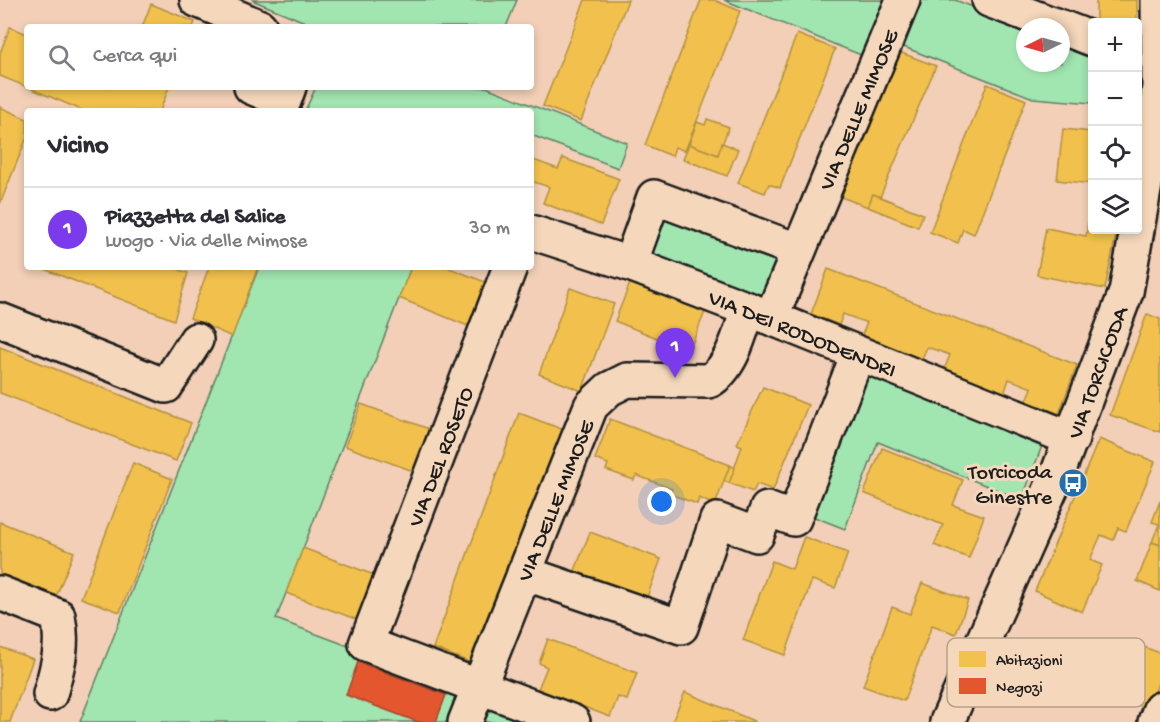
<!DOCTYPE html>
<html lang="it">
<head>
<meta charset="utf-8">
<style>
	body { margin:0; font-family:"Gochi Hand",sans-serif; background:#f2f2f3; color:#2b2b33 }
	.controls { position:absolute; right:18px; top:18px; display:grid; overflow:hidden; border-radius:6px; box-shadow:0 3px 9px #0003 }
	.controls button { width:54px; height:54px; display:grid; place-items:center; padding:0; border:0; border-bottom:2px solid #e1e1e2; background:#fff; color:#2b2b33; font:30px sans-serif }
	.compass { position:absolute; left:1016px; top:18px; width:54px; height:54px; border-radius:50%; background:#fff; box-shadow:0 3px 9px #0003; rotate:265deg }
	.you { position:absolute; left:662px; top:502px; width:21px; height:21px; margin:-15px; border:4px solid #fff; border-radius:50%; background:#1a73e8; box-shadow:0 0 0 9px #1a73e833 }
	.badge { display:grid; place-items:center; width:39px; height:39px; border-radius:50%; background:#7c3aed; color:#fff; font-size:20px; font-weight:700 }
	.pin { position:absolute; translate:-50% -50px; filter:drop-shadow(0 2px 3px #0008) }
	.pin::after { content:''; position:absolute; top:32px; width:21px; height:18px; background:inherit; clip-path:polygon(0 0,100% 0,50% 100%) }
	.list { margin:0; padding:0; list-style:none }
	h2 { display:flex; justify-content:space-between; align-items:center; height:78px; margin:0; padding:0 24px; font-size:26px }
	h2 small { font-size:20px; font-weight:400; color:#7c7c81 }
	.list li { display:grid; grid-template-columns:39px 1fr auto; gap:18px; align-items:center; box-sizing:border-box; height:84px; padding:0 24px; border-top:2px solid #e1e1e2 }
	.list b { display:block; font-size:22px; white-space:nowrap }
	.list p { margin:0; font-size:20px; white-space:nowrap; color:#7c7c81 }
	.list em { font-size:20px; font-style:normal; color:#7c7c81 }
	.icon { flex:none; width:33px; height:33px; fill:none; stroke:currentColor; stroke-width:2; stroke-linecap:round; stroke-linejoin:round }
	.map { position:relative; flex:none; width:1160px; height:722px; overflow:hidden }
	.search { position:absolute; background:#fff; box-shadow:0 3px 9px #0003; left:24px; top:24px; width:510px; height:66px; display:flex; align-items:center; gap:15px; box-sizing:border-box; padding:0 21px; border-radius:6px; color:#7c7c81; font-size:22px }
	.panel { position:absolute; background:#fff; box-shadow:0 3px 9px #0003; left:24px; top:108px; width:510px; height:162px; border-radius:6px }
	.map>svg:first-child { display:block }
	.green { fill:#a1e5b0; stroke:#5e8066; stroke-width:1.5 }
	.homes { fill:#f2c14e; stroke:#b2903f; stroke-width:1.5 }
	.shops { fill:#e4572e; stroke:#a84529; stroke-width:1.5 }
	.lines { fill:none; stroke-linecap:round; stroke-linejoin:round }
	.minor-casing { stroke:#1c1c1c; stroke-width:38 }
	.minor { stroke:#f5d8bb; stroke-width:33 }
	.labels { text-anchor:middle; stroke-width:6; stroke-linejoin:round; paint-order:stroke }
	.street-label { font-size:22px; fill:#1c1c1c; stroke:#f5d8bb }
	.poi-label { font-size:22px; fill:#1c1c1c; stroke:#f5d8bb; text-anchor:end }
	.key { fill:#f5d8bb; stroke:#b4a08b; stroke-width:1.5 }
	.key-label { font-size:16px; fill:#1c1c1c }
</style>
</head>
<body>
<div class="map">
<svg width="1160" height="722" viewBox="0 0 1160 722">
	<rect width="100%" height="100%" fill="#f2cfb6"/>
	<filter id="ink" filterUnits="userSpaceOnUse"><feTurbulence type="fractalNoise" baseFrequency=".0167" numOctaves="2"/><feDisplacementMap in="SourceGraphic" scale="12" xChannelSelector="R" yChannelSelector="G"/><feConvolveMatrix kernelMatrix="1 2 1 2 8 2 1 2 1" color-interpolation-filters="sRGB"/></filter>
	<g filter="url(#ink)">
		<!-- green -->
		<g class="green">
			<polygon points="252,0 517,0 506,27 317,27"/>
			<polygon points="724,0 896,0 871,59"/>
			<polygon points="922,0 955,0 1025,27 1025,63 1061,63 1061,41 1092,54 1092,103 1033,98 904,47"/>
			<polygon points="316,87 486,87 627,143 618,168 531,135 531,111 305,111"/>
			<polygon points="659,206 788,254 767,307 639,260"/>
			<polygon points="259,267 411,267 276,619 472,692 459,722 80,722"/>
			<polygon points="863,366 1043,443 1022,500 878,442 845,529 807,514"/>
			<polygon points="483,702 534,722 475,722"/>
		</g>
		<!-- homes -->
		<g class="homes">
			<polygon points="585,0 628,0 581,121 543,106"/>
			<polygon points="701,0 714,0 740,11 685,151 675,147 672,156 645,145"/>
			<polygon points="1096,0 1137,0 1137,22 1096,21"/>
			<polygon points="151,4 195,22 193,27 142,27"/>
			<polygon points="10,27 27,34 27,87 0,76 0,53"/>
			<polygon points="797,34 835,49 780,188 769,184 765,193 738,183"/>
			<polygon points="899,52 936,66 880,197 873,194 868,207 841,197"/>
			<polygon points="987,84 1026,100 974,234 963,229 958,243 930,232"/>
			<polygon points="27,87 169,87 160,111 84,111"/>
			<polygon points="0,107 27,119 27,137 0,204"/>
			<polygon points="707,119 729,127 718,155 689,144 697,122 705,125"/>
			<polygon points="1063,129 1092,132 1092,184 1057,180"/>
			<polygon points="722,143 738,149 727,176 683,159 689,144 718,155"/>
			<polygon points="563,158 619,179 601,225 543,203 549,187 531,181 531,159 558,169"/>
			<polygon points="873,194 923,214 918,227 868,207"/>
			<polygon points="1088,223 1092,224 1092,230 1117,230 1105,289 1037,275 1046,228 1086,236"/>
			<polygon points="39,267 172,267 188,273 174,320"/>
			<polygon points="209,267 258,267 232,337 190,318"/>
			<polygon points="411,267 447,267 485,282 468,326 399,298"/>
			<polygon points="828,269 1077,365 1058,416 1026,403 1032,388 1009,379 1004,394 944,370 950,355 927,347 921,361 861,337 867,323 843,314 839,325 811,314"/>
			<polygon points="632,278 707,307 689,351 615,321"/>
			<polygon points="570,288 614,304 582,391 539,374"/>
			<polygon points="1147,314 1160,319 1160,432 1110,415"/>
			<polygon points="0,347 191,423 176,461 0,393"/>
			<polygon points="763,387 808,405 773,490 757,484 753,492 729,483 742,446 737,444"/>
			<polygon points="361,404 429,429 413,471 345,446"/>
			<polygon points="519,413 564,430 477,665 433,648"/>
			<polygon points="610,419 730,465 715,505 699,498 697,504 670,494 672,489 636,475 634,480 606,470 608,464 595,459"/>
			<polygon points="1099,439 1155,462 1126,531 1118,528 1113,540 1101,535 1090,560 1102,565 1082,612 1035,591"/>
			<polygon points="882,448 963,480 953,505 984,516 969,558 934,545 943,525 864,493"/>
			<polygon points="133,463 172,479 120,612 81,598"/>
			<polygon points="730,465 735,468 729,483 724,481"/>
			<polygon points="1160,501 1160,545 1152,542 1159,524 1152,522"/>
			<polygon points="0,522 74,552 55,599 0,576"/>
			<polygon points="590,532 661,559 644,605 572,578"/>
			<polygon points="804,537 848,553 835,588 812,580 785,655 743,640 772,561 792,569"/>
			<polygon points="1152,542 1160,545 1160,591 1137,581"/>
			<polygon points="303,548 374,575 358,620 286,593"/>
			<polygon points="922,583 968,600 956,634 932,625 904,701 863,686 892,607 910,614"/>
			<polygon points="548,639 637,673 627,700 618,697 610,717 538,689 547,667 539,663"/>
			<polygon points="1141,646 1160,653 1160,678 1148,709 1121,698"/>
			<polygon points="0,647 33,659 10,722 0,722"/>
			<polygon points="685,692 754,721 754,722 672,722"/>
		</g>
		<!-- shops -->
		<polygon class="shops" points="358,662 446,695 436,722 418,722 346,695"/>
		<g class="lines">
			<!-- minor casing -->
			<g class="minor-casing">
				<g id="minor">
					<polyline points="197,0 260,27"/>
					<polyline points="989,0 1060,27"/>
					<polyline points="1061,27 1092,39"/>
					<polyline points="251,87 284,101 289,87"/>
					<polyline points="531,232 630,264 771,318 1072,439"/>
					<polyline points="630,264 654,197 797,250"/>
					<polyline points="510,267 366,644 573,722"/>
					<polyline points="771,318 903,0"/>
					<polyline points="0,320 166,386 196,340"/>
					<polyline points="524,573 681,627 717,520 757,535 767,509 794,519 858,354"/>
					<path d="M0,593L58,616C64,645 58,666 50,694"/>
					<path d="M465,722L591,406L609,389L627,380L709,381C732,368 740,333 748,309"/>
					<polyline points="947,722 1057,475 1126,292 1156,122 1159,86 1158,0"/>
					<polyline points="1155,722 1160,709"/>
				</g>
			</g>
			<!-- minor -->
			<use href="#minor" class="minor"/>
		</g>
	</g>
	<!-- icons -->
	<defs>
		<g id="bus-disc" transform="scale(1.5)"><circle r="9.5" fill="#1f6fb2" stroke="#f5d8bb"/><path d="M-5-6H5V4H4V6H2V4H-2V6H-4V4H-5ZM-3.5-4V0h7V-4ZM-3.5 1.2v1.5H-2V1.2ZM2 1.2v1.5H3.5V1.2Z" fill="#fff"/></g>
	</defs>
	<g fill-rule="evenodd">
		<use href="#bus-disc" x="1073" y="483"/>
	</g>
	<g class="labels">
		<!-- street labels -->
		<g class="street-label">
			<text transform="translate(857 109) rotate(-67)" y="8">VIA DELLE MIMOSE</text>
			<text transform="translate(803 332) rotate(22)" y="8">VIA DEI RODODENDRI</text>
			<text transform="translate(1096 372) rotate(-70)" y="8">VIA TORCICODA</text>
			<text transform="translate(439 456) rotate(-69)" y="8">VIA DEL ROSETO</text>
			<text transform="translate(554 500) rotate(-68)" y="8">VIA DELLE MIMOSE</text>
		</g>
		<!-- poi labels -->
		<g class="poi-label">
			<text x="1052" y="478">Torcicoda<tspan x="1052" dy="25">Ginestre</tspan></text>
		</g>
	</g>
	<!-- legend -->
	<rect x="947" y="638" width="198" height="69" rx="9" class="key"/>
	<rect x="959" y="651" width="27" height="16" fill="#f2c14e"/>
	<rect x="959" y="678" width="27" height="16" fill="#e4572e"/>
	<g class="key-label">
		<text x="996" y="665">Abitazioni</text>
		<text x="996" y="692">Negozi</text>
	</g>
</svg>
<div class="controls">
<button>+</button>
<button>−</button>
<button><svg class="icon" aria-label="locate" viewBox="0 0 24 24"><circle cx="12" cy="12" r="6"/><path d="M12 2v4M12 18v4M2 12h4M18 12h4"/></svg></button>
<button><svg class="icon" aria-label="layers" viewBox="0 0 24 24"><path d="M12 4l9 5-9 5-9-5zM3 14l9 5 9-5"/></svg></button>
</div>
<svg class="compass" viewBox="-18 -18 36 36"><path d="M0-13l5 13h-10z" fill="#e53935"/><path d="M0 13l5-13h-10z" fill="#7c7c81"/></svg>
<div class="you"></div>
<div class="pin badge" style="left:675px;top:378px">1</div>
<div class="search"><svg class="icon" aria-label="search" viewBox="0 0 24 24"><circle cx="10" cy="10" r="6"/><path d="M15 15l6 6"/></svg>Cerca qui</div>
<section class="panel">
<h2>Vicino<small></small></h2>
<ul class="list">
<li><span class="badge">1</span><div><b>Piazzetta del Salice</b><p>Luogo · Via delle Mimose</p></div><em>30 m</em></li>
</ul>
</section>
</div>
</body>
</html>
